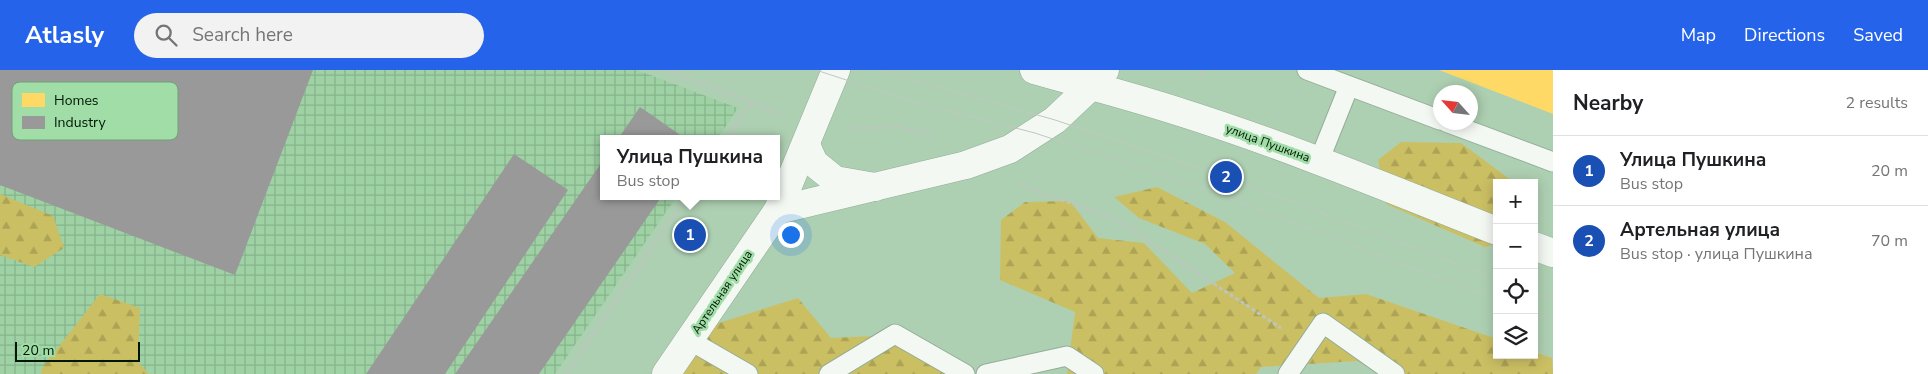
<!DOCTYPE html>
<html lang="en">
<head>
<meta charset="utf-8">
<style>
	body { margin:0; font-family:"Nunito Sans",sans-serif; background:#f2f2f2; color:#202124 }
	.controls { position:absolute; right:15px; bottom:15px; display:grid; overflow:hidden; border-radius:0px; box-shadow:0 2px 12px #0003 }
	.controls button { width:45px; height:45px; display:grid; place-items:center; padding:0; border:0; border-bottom:1px solid #e0e0e0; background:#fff; color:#202124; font:25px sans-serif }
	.compass { position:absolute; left:1433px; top:15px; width:45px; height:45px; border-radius:50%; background:#fff; box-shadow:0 2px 12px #0003; rotate:297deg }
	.scale { position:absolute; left:15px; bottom:12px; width:125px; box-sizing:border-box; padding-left:5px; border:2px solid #011604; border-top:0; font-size:14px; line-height:18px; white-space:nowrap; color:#011604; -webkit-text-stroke:4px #a1dda7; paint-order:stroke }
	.you { position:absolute; left:790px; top:164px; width:18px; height:18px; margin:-12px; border:4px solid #fff; border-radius:50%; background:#1a73e8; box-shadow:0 0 0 8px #1a73e833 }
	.badge { display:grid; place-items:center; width:32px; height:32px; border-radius:50%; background:#2563eb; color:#fff; font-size:16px; font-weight:700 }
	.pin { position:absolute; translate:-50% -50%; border:2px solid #fff; box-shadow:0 1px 5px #0006 }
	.popup { position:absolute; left:600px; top:65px; width:180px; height:65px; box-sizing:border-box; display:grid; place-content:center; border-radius:0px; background:#fff; filter:drop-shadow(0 1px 4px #0005); font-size:16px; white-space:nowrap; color:#757577 }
	.popup b { font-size:19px; color:#202124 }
	.popup::after { content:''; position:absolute; left:50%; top:100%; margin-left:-10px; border:10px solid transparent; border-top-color:#fff }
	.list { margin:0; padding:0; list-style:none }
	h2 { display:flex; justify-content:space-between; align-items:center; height:65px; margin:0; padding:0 20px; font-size:21px }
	h2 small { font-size:16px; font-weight:400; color:#757577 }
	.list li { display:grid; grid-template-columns:32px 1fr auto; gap:15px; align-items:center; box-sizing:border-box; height:70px; padding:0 20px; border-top:1px solid #e0e0e0 }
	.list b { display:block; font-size:19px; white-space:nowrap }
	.list p { margin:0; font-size:16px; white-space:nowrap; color:#757577 }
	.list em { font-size:16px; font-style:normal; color:#757577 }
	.icon { flex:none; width:28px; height:28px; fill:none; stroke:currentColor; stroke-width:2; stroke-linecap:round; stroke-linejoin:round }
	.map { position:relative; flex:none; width:1553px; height:304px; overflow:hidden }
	header { display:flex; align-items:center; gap:30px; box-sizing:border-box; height:70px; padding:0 25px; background:#2563eb; color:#fff }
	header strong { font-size:24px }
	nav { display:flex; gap:28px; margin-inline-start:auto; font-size:18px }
	.search { width:350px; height:45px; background:#f2f2f2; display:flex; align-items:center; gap:12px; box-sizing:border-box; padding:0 18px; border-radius:28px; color:#757577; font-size:19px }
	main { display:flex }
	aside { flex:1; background:#fff }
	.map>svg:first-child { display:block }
	.industrial { fill:url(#industrial-grid) }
	.forest { fill:url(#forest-firs) }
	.homes { fill:#ffd966 }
	.industry { fill:#999 }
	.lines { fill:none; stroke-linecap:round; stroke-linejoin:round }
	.lane-casing { stroke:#93ad96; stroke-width:21 }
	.street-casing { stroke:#93ad96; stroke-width:29 }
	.secondary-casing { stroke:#93ad96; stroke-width:29 }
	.path { stroke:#bcc6bd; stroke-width:3; stroke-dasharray:4 2.5; stroke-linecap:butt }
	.lane { stroke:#f3f8f3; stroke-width:19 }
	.street { stroke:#f3f8f3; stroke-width:28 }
	.secondary { stroke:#f3f8f3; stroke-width:28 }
	.tram { stroke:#bec8bf; stroke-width:1 }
	.labels { text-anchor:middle; stroke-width:5; stroke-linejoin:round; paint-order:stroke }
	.street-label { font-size:12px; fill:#011604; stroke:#a1dda7 }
	.key { fill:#a1dda7; stroke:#71a176; stroke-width:1 }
	.key-label { font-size:14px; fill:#011604 }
</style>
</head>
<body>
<header>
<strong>Atlasly</strong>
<div class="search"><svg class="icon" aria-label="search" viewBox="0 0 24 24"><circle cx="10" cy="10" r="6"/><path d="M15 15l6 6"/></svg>Search here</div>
<nav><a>Map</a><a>Directions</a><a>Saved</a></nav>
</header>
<main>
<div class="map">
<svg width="1553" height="304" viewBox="0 0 1553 304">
	<defs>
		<pattern id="industrial-grid" width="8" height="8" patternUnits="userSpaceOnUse" patternTransform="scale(1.25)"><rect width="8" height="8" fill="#9ed1a3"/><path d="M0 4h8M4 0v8" fill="none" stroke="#86b38b"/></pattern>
		<pattern id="forest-firs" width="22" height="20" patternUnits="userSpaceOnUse" patternTransform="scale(1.25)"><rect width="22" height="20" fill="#cbbf64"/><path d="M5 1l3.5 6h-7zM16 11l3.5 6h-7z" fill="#ada355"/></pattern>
	</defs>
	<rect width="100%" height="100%" fill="#aed0b2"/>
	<!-- industrial -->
	<polygon class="industrial" points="0,0 637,0 738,38 717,69 604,69 604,126 677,126 555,304 0,304"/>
	<!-- forest -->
	<g class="forest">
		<polygon points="1401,72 1461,73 1515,113 1497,113 1497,174 1485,177 1386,134 1378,90"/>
		<polygon points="1157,117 1225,152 1319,228 1366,224 1497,269 1497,285 1534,285 1534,282 1552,288 1553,304 1381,304 1357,291 1261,297 1256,304 1067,304 1075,242 1000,210 1001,150 1025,132 1070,131 1098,168 1144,173 1192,223 1235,203 1205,174 1139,148 1114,127"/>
		<polygon points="0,124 53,146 64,178 34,197 0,185"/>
		<polygon points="100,224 140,238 138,292 149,304 41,304 42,298"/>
		<polygon points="798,228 831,268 914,264 946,304 674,304 706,257"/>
	</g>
	<!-- homes -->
	<polygon class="homes" points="1439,0 1553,0 1553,44"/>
	<!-- industry -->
	<g class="industry">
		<polygon points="0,0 313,0 235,205 0,115"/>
		<polygon points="640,37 686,69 618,69"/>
		<polygon points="514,84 568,120 445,304 366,304"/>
		<polygon points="604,89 604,126 662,126 539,304 455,304"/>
	</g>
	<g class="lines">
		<!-- lane casing -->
		<g class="lane-casing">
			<g id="lane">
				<polyline points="1307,0 1440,50"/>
				<polyline points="1446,52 1553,92"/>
				<polyline points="1319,91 1349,16"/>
				<polyline points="689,270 748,304"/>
				<polyline points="829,304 895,264 965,304"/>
				<polyline points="986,304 1067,286 1094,304"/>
				<polyline points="1288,304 1323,253 1395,304"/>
			</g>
		</g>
		<!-- street casing -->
		<g class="street-casing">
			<g id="street">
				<path d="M1034,0C1084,14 1134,27 1183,43C1290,77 1393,120 1497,161"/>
				<polyline points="806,75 814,93 835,110 875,117"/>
				<polyline points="778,140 836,0"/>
				<polyline points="1534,176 1553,183"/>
			</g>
		</g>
		<!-- secondary casing -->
		<g class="secondary-casing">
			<polyline id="secondary" points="666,304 778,140 966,95 1010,79 1055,50 1091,16 1105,0"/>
		</g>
		<!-- path -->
		<g class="path">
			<polyline points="667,0 752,32"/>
			<polyline points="1199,11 1203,0"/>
			<polyline points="850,58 899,57 933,64"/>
			<polyline points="727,69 752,32 779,44"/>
			<polyline points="1018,114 1117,150 1281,258"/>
			<polyline points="567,304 688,126"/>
		</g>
		<!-- lane -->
		<use href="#lane" class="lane"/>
		<!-- street -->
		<use href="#street" class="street"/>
		<!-- secondary -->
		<use href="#secondary" class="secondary"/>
		<!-- tram -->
		<g class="tram">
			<polyline points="816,0 910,31 1035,63 1218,124 1497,230"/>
			<polyline points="879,0 1055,50 1226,107 1497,209"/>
			<polyline points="1534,223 1553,231"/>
			<polyline points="1534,244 1553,251"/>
		</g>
	</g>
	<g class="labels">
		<!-- street labels -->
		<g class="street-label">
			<text transform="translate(1268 73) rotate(20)" y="4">улица Пушкина</text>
			<text transform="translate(722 222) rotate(-56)" y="4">Артельная улица</text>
		</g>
	</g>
	<!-- legend -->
	<rect x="12" y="12" width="166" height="58" rx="8" class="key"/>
	<rect x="22" y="23" width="23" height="14" fill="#ffd966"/>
	<rect x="22" y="46" width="23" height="13" fill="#999"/>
	<g class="key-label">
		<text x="54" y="35">Homes</text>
		<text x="54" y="57">Industry</text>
	</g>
</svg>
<div class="controls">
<button>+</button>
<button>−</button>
<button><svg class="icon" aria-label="locate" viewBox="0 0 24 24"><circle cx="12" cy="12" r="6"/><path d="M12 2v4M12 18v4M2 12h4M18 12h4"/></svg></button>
<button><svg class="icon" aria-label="layers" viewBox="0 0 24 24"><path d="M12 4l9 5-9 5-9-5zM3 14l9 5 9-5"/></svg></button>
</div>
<svg class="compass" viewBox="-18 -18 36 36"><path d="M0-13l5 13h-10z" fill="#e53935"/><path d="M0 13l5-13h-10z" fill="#757577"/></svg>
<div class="scale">20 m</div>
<div class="you"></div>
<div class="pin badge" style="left:690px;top:165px;background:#1a4fb4">1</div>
<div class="popup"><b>Улица Пушкина</b>Bus stop</div>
<div class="pin badge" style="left:1226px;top:107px;background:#1a4fb4">2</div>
</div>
<aside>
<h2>Nearby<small>2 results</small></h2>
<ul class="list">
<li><span class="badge" style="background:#1a4fb4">1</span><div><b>Улица Пушкина</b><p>Bus stop</p></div><em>20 m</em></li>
<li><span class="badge" style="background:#1a4fb4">2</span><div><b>Артельная улица</b><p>Bus stop · улица Пушкина</p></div><em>70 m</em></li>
</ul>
</aside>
</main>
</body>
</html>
